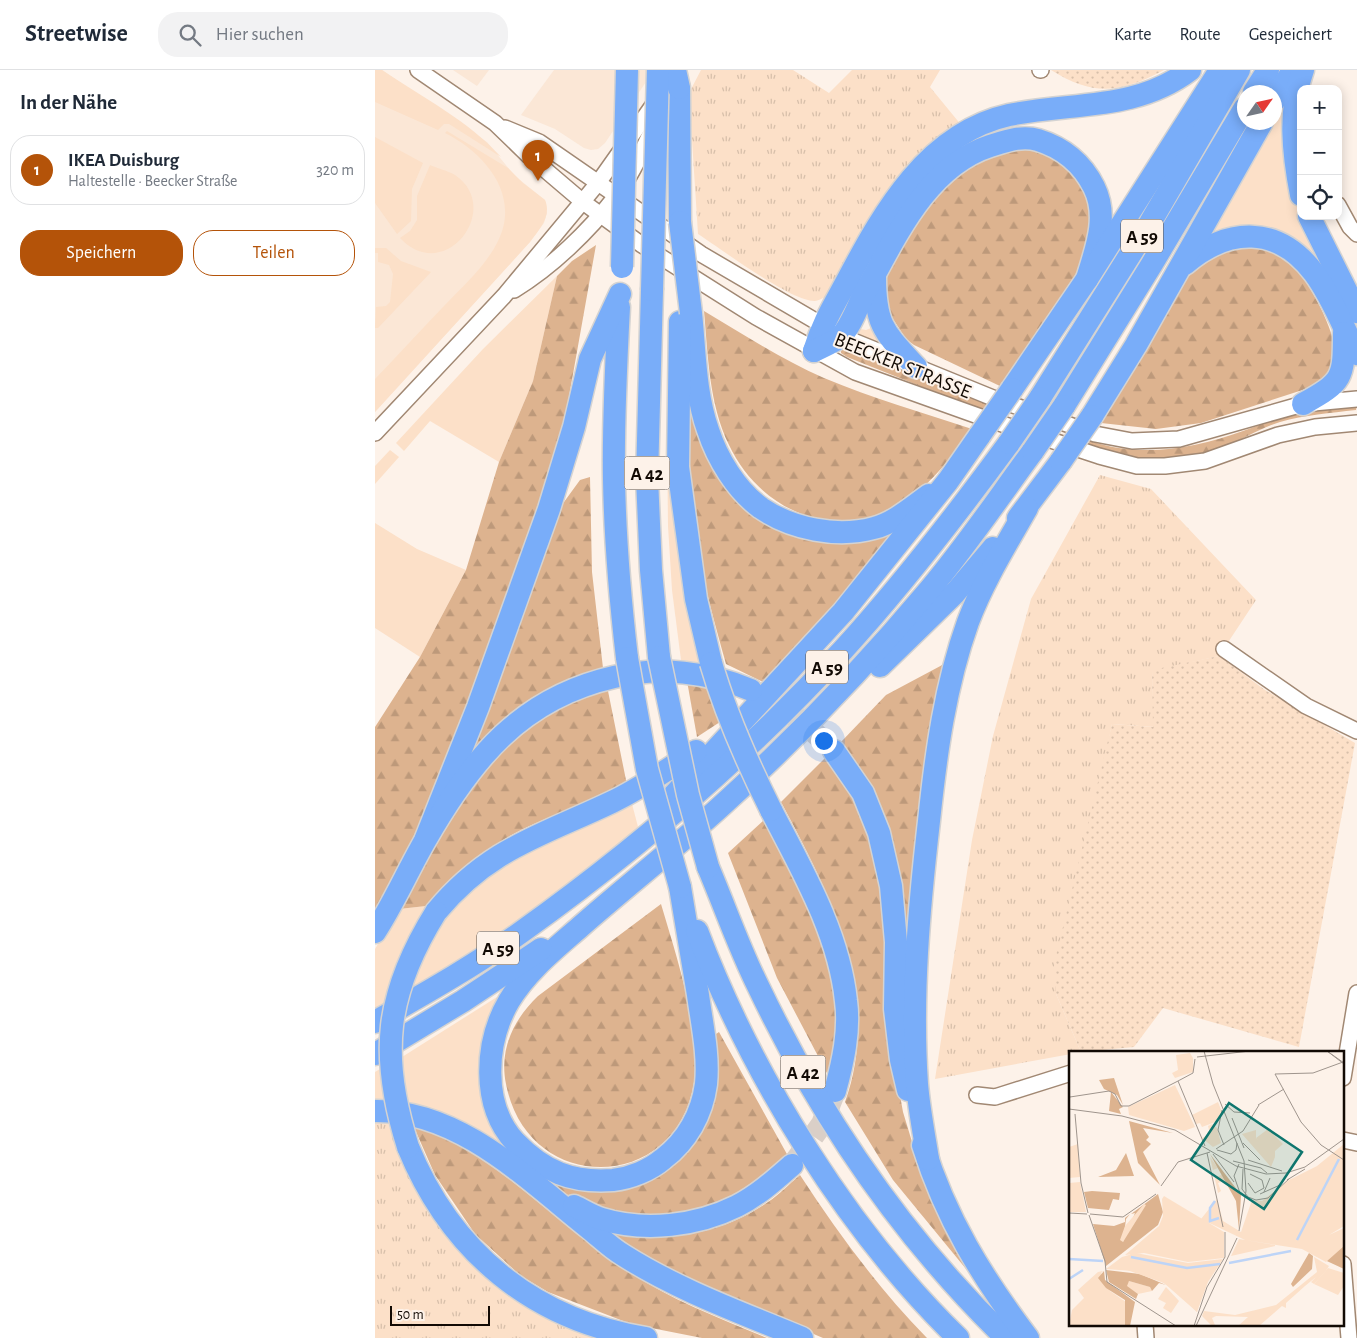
<!DOCTYPE html>
<html lang="de">
<head>
<meta charset="utf-8">
<style>
	body { margin:0; font-family:"Alegreya Sans",sans-serif; background:#f2f2f3; color:#1f2937 }
	.controls { position:absolute; right:15px; top:15px; display:grid; overflow:hidden; border-radius:10px; box-shadow:0 2px 12px #0003 }
	.controls button { width:45px; height:45px; display:grid; place-items:center; padding:0; border:0; border-bottom:1px solid #e0e1e3; background:#fff; color:#1f2937; font:25px sans-serif }
	.compass { position:absolute; left:862px; top:15px; width:45px; height:45px; border-radius:50%; background:#fff; box-shadow:0 2px 12px #0003; rotate:56deg }
	.scale { position:absolute; left:15px; bottom:12px; width:100px; box-sizing:border-box; padding-left:5px; border:2px solid #120a04; border-top:0; font-size:14px; line-height:18px; white-space:nowrap; color:#120a04; -webkit-text-stroke:4px #fdf2e9; paint-order:stroke }
	.you { position:absolute; left:448px; top:670px; width:18px; height:18px; margin:-12px; border:4px solid #fff; border-radius:50%; background:#1a73e8; box-shadow:0 0 0 8px #1a73e833 }
	.badge { display:grid; place-items:center; width:32px; height:32px; border-radius:50%; background:#b45309; color:#fff; font-size:16px; font-weight:700 }
	.pin { position:absolute; translate:-50% -41px; filter:drop-shadow(0 1px 2px #0008) }
	.pin::after { content:''; position:absolute; top:26px; width:18px; height:15px; background:inherit; clip-path:polygon(0 0,100% 0,50% 100%) }
	.list { margin:0; padding:0; list-style:none }
	h2 { display:flex; justify-content:space-between; align-items:center; height:65px; margin:0; padding:0 20px; font-size:21px }
	h2 small { font-size:16px; font-weight:400; color:#747a83 }
	.list li { display:grid; grid-template-columns:32px 1fr auto; gap:15px; align-items:center; box-sizing:border-box; height:70px; margin:0 10px 10px; padding:0 10px; border:1px solid #e0e1e3; border-radius:20px }
	.list b { display:block; font-size:19px; white-space:nowrap }
	.list p { margin:0; font-size:16px; white-space:nowrap; color:#747a83 }
	.list em { font-size:16px; font-style:normal; color:#747a83 }
	.actions { display:flex; gap:10px; padding:15px 20px }
	.actions a { flex:1; padding:11px 0; border:1px solid #b45309; border-radius:20px; text-align:center; font-size:18px; color:#b45309 }
	.actions .main { background:#b45309; color:#fff }
	.icon { flex:none; width:28px; height:28px; fill:none; stroke:currentColor; stroke-width:2; stroke-linecap:round; stroke-linejoin:round }
	.map { position:relative; flex:none; width:982px; height:1268px; overflow:hidden }
	header { display:flex; align-items:center; gap:30px; box-sizing:border-box; height:70px; padding:0 25px; background:#fff; border-bottom:1px solid #e0e1e3 }
	header strong { font-size:24px }
	nav { display:flex; gap:28px; margin-inline-start:auto; font-size:18px }
	.search { width:350px; height:45px; background:#f2f2f3; display:flex; align-items:center; gap:12px; box-sizing:border-box; padding:0 18px; border-radius:20px; color:#747a83; font-size:19px }
	main { display:flex }
	aside { flex:1; background:#fff }
	.map>svg:first-child { display:block }
	.built { fill:#fbe7d6 }
	.grass { fill:#fce0c8 }
	.forest { fill:url(#forest-firs) }
	.park { fill:url(#park-tufts) }
	.garden { fill:url(#garden-dots) }
	.lines { fill:none; stroke-linecap:round; stroke-linejoin:round }
	.highway-tunnel { stroke:#dacfc7; stroke-width:22; stroke-dasharray:22 11; stroke-linecap:butt }
	.minor-casing { stroke:#a18873; stroke-width:18 }
	.highway-casing { stroke:#d4d3d2; stroke-width:25 }
	.minor { stroke:#fff; stroke-width:15 }
	.highway { stroke:#79adf9; stroke-width:22 }
	.highway-bridge-casing { stroke:#d4d3d2; stroke-width:25; stroke-linecap:butt }
	.highway-bridge { stroke:#79adf9; stroke-width:22 }
	.labels { text-anchor:middle; stroke-width:4; stroke-linejoin:round; paint-order:stroke }
	.shield { fill:#fdf2e9; stroke:#585049; stroke-width:1 }
	.shield-label { font-size:19px; font-weight:bold; fill:#120a04 }
	.street-label { font-size:20px; fill:#120a04; stroke:#fdf2e9 }
	.inset-river { fill:none; stroke:#bdd4f7; stroke-width:2.5 }
	.inset-road { fill:none; stroke:#9f958d; stroke-width:1 }
	.view { fill:#0f766e; fill-opacity:0.15; stroke:#0f766e; stroke-width:2.5 }
	.inset-edge { fill:none; stroke:#120a04; stroke-width:2.5 }
</style>
</head>
<body>
<header>
<strong>Streetwise</strong>
<div class="search"><svg class="icon" aria-label="search" viewBox="0 0 24 24"><circle cx="10" cy="10" r="6"/><path d="M15 15l6 6"/></svg>Hier suchen</div>
<nav><a>Karte</a><a>Route</a><a>Gespeichert</a></nav>
</header>
<main>
<aside>
<h2>In der Nähe<small></small></h2>
<ul class="list">
<li><span class="badge">1</span><div><b>IKEA Duisburg</b><p>Haltestelle · Beecker Straße</p></div><em>320 m</em></li>
</ul>
<div class="actions"><a class="main">Speichern</a><a>Teilen</a></div>
</aside>
<div class="map">
<svg width="982" height="1268" viewBox="0 0 982 1268">
	<defs>
		<pattern id="forest-firs" width="22" height="20" patternUnits="userSpaceOnUse" patternTransform="scale(1.25)"><rect width="22" height="20" fill="#ddb38f"/><path d="M5 1l3.5 6h-7zM16 11l3.5 6h-7z" fill="#bd997a"/></pattern>
		<pattern id="park-tufts" width="24" height="20" patternUnits="userSpaceOnUse" patternTransform="scale(1.25)"><rect width="24" height="20" fill="#fce0c8"/><path d="M3 7l-1-3M5 7V3M7 7l1-3M15 17l-1-3M17 17v-4M19 17l1-3" fill="none" stroke="#d7bfaa"/></pattern>
		<pattern id="garden-dots" width="8" height="8" patternUnits="userSpaceOnUse" patternTransform="scale(1.25)"><rect width="8" height="8" fill="#fce0c8"/><path d="M2 2h.1M6 6h.1" fill="none" stroke="#d7bfaa" stroke-width="1.8" stroke-linecap="round"/></pattern>
	</defs>
	<rect width="100%" height="100%" fill="#fdf2e9"/>
	<!-- built -->
	<g class="built">
		<polygon points="0,0 7,0 112,72 140,106 170,130 172,143 169,153 155,172 0,342"/>
		<polygon points="78,0 114,0 102,16"/>
		<polygon points="179,0 279,0 230,73 223,79 216,80 209,78 180,59 146,45"/>
	</g>
	<!-- grass -->
	<g class="grass">
		<path d="M0,0H7C47,27 94,51 126,87L74,54H69L63,60L0,32Z"/>
		<polygon points="908,28 921,134 982,257 982,266 956,216 832,168 894,53 899,52 900,43"/>
		<path d="M72,61L133,98L148,113L170,130C177,146 164,160 155,172L0,342V309C23,285 45,261 68,237C87,217 109,198 122,173C147,126 110,83 70,63Z"/>
		<polygon points="0,67 48,93 37,119 36,151 22,164 0,133"/>
		<path d="M55,95C62,98 73,101 80,105C129,138 70,216 25,168L35,161L42,150V126Z"/>
		<polygon points="0,178 11,178 26,191 56,202 3,258 0,258 1,237 11,236 15,232 18,204 14,195 3,192 3,183 0,183"/>
		<polygon points="182,206 158,311 124,392 55,351 29,381 21,373 108,279"/>
		<polygon points="501,256 511,278 478,263 480,258 491,260"/>
		<polygon points="292,358 326,593 306,590 297,520 293,456"/>
		<polygon points="15,380 24,387 0,414 0,396"/>
		<polygon points="0,453 42,479 91,500 45,587 0,558"/>
		<polygon points="256,730 263,757 250,772 139,856 36,919 40,904 66,849 114,800"/>
		<path d="M51,836C32,867 16,897 9,934L0,939V879L24,839Z"/>
		<path d="M122,927L125,932L111,961L144,1090C108,1061 78,1045 33,1033L27,987Z"/>
		<polygon points="5,999 9,1033 0,1033 0,1002"/>
	</g>
	<!-- forest -->
	<g class="forest">
		<polygon points="657,76 695,90 723,151 704,204 627,317 539,275 531,269 518,249 506,240 510,203 563,121 611,85"/>
		<path d="M855,174L907,180C936,214 956,250 964,294L940,316L826,353L781,359L726,353L809,209L821,194Z"/>
		<polygon points="221,175 190,349 158,460 55,736 0,853 0,657 45,587 91,500 124,392 158,311 182,206 197,191"/>
		<path d="M329,241C368,264 407,290 449,308C497,328 548,343 597,359C578,385 558,412 531,431C465,475 386,443 354,375C334,334 333,286 329,241Z"/>
		<polygon points="470,275 615,334 610,342 472,287 466,283 466,279"/>
		<path d="M312,304L324,360L413,461L531,455L417,583L388,612L351,594C340,554 328,513 322,472C314,416 314,360 312,304Z"/>
		<path d="M982,334L981,340C955,343 930,345 905,352C885,358 868,369 850,377C824,389 791,391 763,390C746,389 727,381 711,376L715,371C766,388 818,379 868,361C888,354 908,345 929,340C946,336 965,336 982,334Z"/>
		<path d="M215,407L217,502L228,598C161,618 134,641 89,694L181,443L205,410Z"/>
		<polygon points="571,593 535,867 530,868 465,673 511,625"/>
		<polygon points="312,611 332,614 345,652 322,667"/>
		<path d="M232,616L252,715C218,733 180,743 146,760C109,779 79,804 51,836L24,839L93,719L154,653Z"/>
		<path d="M450,688L480,729L495,767L506,818L519,992L528,1042L544,1095L597,1203L596,1205L518,1110L470,1032C508,926 455,824 406,732Z"/>
		<path d="M390,749C423,815 465,882 463,959C463,975 457,992 454,1007L402,908L353,783Z"/>
		<path d="M286,834C301,885 326,959 319,1012C303,1123 153,1127 131,1014C124,980 138,950 163,926Z"/>
		<polygon points="344,962 413,1086 382,1112 357,1128 327,1141 258,1148 199,1129 168,1109 212,1121 234,1121 335,1042 342,1020 341,964"/>
		<path d="M38,1055C74,1064 103,1086 133,1108C173,1139 211,1173 253,1201C296,1230 344,1248 392,1268H327L256,1254L173,1222L146,1206L100,1164L60,1105Z"/>
		<path d="M425,1105C463,1163 503,1218 552,1268H448L307,1208L233,1163L235,1160C290,1173 345,1165 393,1132C404,1125 414,1114 425,1105Z"/>
	</g>
	<!-- park -->
	<g class="park">
		<path d="M326,0H418L454,23L477,0H565L555,17L587,56L457,222C452,226 446,230 440,231C416,232 345,178 323,164L314,23Z"/>
		<polygon points="725,405 776,419 881,530 844,586 777,601 779,657 737,654 681,924 706,982 696,982 696,984 560,1009 597,770 618,666 656,529"/>
		<path d="M0,1052L13,1053C49,1158 114,1235 223,1268H0Z"/>
	</g>
	<!-- garden -->
	<g class="garden">
		<path d="M676,0H789C746,23 719,27 676,0Z"/>
		<polygon points="844,586 890,620 980,673 924,977 788,938 759,977 706,982 681,924 679,894 737,654 778,657 777,600"/>
	</g>
	<g class="lines">
		<!-- highway-tunnel -->
		<g class="highway-tunnel">
			<path d="M376,620C409,635 433,656 459,681"/>
			<polyline points="419,1093 447,1054 458,1026"/>
		</g>
		<!-- minor casing -->
		<g class="minor-casing">
			<g id="minor">
				<polyline points="43,0 120,53 154,86 208,132 267,175 381,247 480,302 606,347 724,386 762,396 790,396 830,391 903,365 940,357 982,353"/>
				<polyline points="665,0 666,0"/>
				<polyline points="130,58 164,72 326,184 466,266 618,328 720,364 757,371 804,369 928,334 982,329"/>
				<polyline points="963,135 975,157 982,164"/>
				<path d="M139,220C177,197 214,161 241,126C257,105 267,81 278,58"/>
				<polyline points="0,363 129,226 223,113 281,31"/>
				<polyline points="849,579 931,636 982,661"/>
				<polyline points="968,1008 982,923"/>
				<polyline points="602,1025 620,1027 696,1003"/>
				<polyline points="968,1070 982,1073"/>
				<polyline points="968,1194 974,1268"/>
				<polyline points="770,1254 771,1268"/>
			</g>
		</g>
		<!-- highway casing -->
		<g class="highway-casing">
			<g id="highway">
				<polyline points="304,18 305,152"/>
				<polyline points="879,22 893,0"/>
				<polyline points="899,31 918,0"/>
				<path d="M926,125C918,84 913,40 928,0"/>
				<polyline points="934,146 982,242"/>
				<path d="M810,194C853,157 903,155 939,203C957,227 968,257 982,284"/>
				<path d="M500,207C500,256 510,263 541,297"/>
				<polyline points="277,220 272,408 276,500 284,587"/>
				<path d="M244,237C241,294 238,351 239,409C240,469 245,528 252,588"/>
				<path d="M316,243C320,281 320,324 333,360C342,388 361,420 386,438C417,459 462,468 499,458C519,453 537,437 554,425"/>
				<polyline points="305,252 303,397 321,529 336,593"/>
				<path d="M439,281C448,252 459,235 473,209C509,141 553,63 634,45C697,32 761,41 815,0"/>
				<path d="M439,281C447,277 460,272 466,266C476,256 482,238 488,226C519,171 550,97 615,76C631,71 647,65 663,70C689,78 707,93 719,117C734,147 721,179 712,209"/>
				<polyline points="637,319 712,209 845,0"/>
				<polyline points="665,328 775,153 864,0"/>
				<path d="M928,334C968,312 969,308 969,263"/>
				<polyline points="689,336 777,194 869,39"/>
				<polyline points="717,346 761,275 887,52"/>
				<polyline points="643,448 686,391"/>
				<polyline points="505,596 580,523 618,478"/>
				<polyline points="459,681 488,723 504,763 516,816 521,872 520,939 526,990 533,1020"/>
				<polyline points="299,725 468,542 573,411 605,365"/>
				<path d="M396,740C427,800 464,863 471,931C475,961 468,992 460,1021"/>
				<polyline points="51,768 103,637 174,439 199,357 215,289 245,224"/>
				<path d="M333,797C350,837 364,878 383,916C445,1046 528,1168 631,1268"/>
				<path d="M305,817C311,853 317,889 323,925C327,954 334,985 331,1014C327,1044 312,1071 288,1089C275,1100 256,1108 238,1110C197,1113 169,1102 140,1072C106,1035 110,972 134,931C152,901 180,879 205,857C255,813 308,772 356,727C426,663 494,592 555,519C592,475 624,427 658,381"/>
				<path d="M61,842C114,778 166,766 237,732C267,718 294,698 321,681"/>
				<path d="M322,861C377,1006 472,1160 583,1268"/>
				<path d="M0,862C19,833 33,800 51,769C97,689 146,628 239,607C284,596 334,602 376,620"/>
				<path d="M0,952C49,924 99,896 145,863C261,780 371,686 468,580C528,514 582,444 634,373"/>
				<polyline points="0,984 88,931 166,879"/>
				<path d="M0,1041C85,1040 153,1110 215,1159C226,1168 236,1178 248,1185C303,1220 367,1243 427,1268"/>
				<path d="M548,1075C571,1149 607,1207 653,1268"/>
				<path d="M33,1077C76,1182 158,1250 271,1268"/>
				<path d="M553,1089C549,1064 544,1039 542,1014C536,927 544,838 554,751C561,684 570,616 593,552C608,512 631,475 652,438"/>
				<path d="M199,1136C208,1140 217,1146 227,1149C270,1162 322,1156 362,1136C382,1126 400,1110 417,1095"/>
			</g>
		</g>
		<!-- minor -->
		<use href="#minor" class="minor"/>
		<!-- highway -->
		<use href="#highway" class="highway"/>
		<!-- highway-bridge casing -->
		<g class="highway-bridge-casing">
			<g id="highway-bridge">
				<polyline points="300,0 304,18"/>
				<polyline points="305,152 316,243"/>
				<polyline points="247,197 252,0"/>
				<polyline points="277,220 283,0"/>
				<polyline points="605,365 637,319"/>
				<polyline points="634,373 665,328"/>
				<polyline points="658,381 689,336"/>
				<polyline points="686,391 717,346"/>
				<polyline points="284,587 313,725 333,797"/>
				<polyline points="252,588 272,699 305,817"/>
				<path d="M336,593C351,645 372,692 396,740"/>
				<path d="M33,1077C4,985 10,924 61,842"/>
			</g>
		</g>
		<!-- highway-bridge -->
		<use href="#highway-bridge" class="highway-bridge"/>
	</g>
	<g class="labels">
		<!-- shield labels -->
		<g class="shield">
			<rect x="746" y="149.5" width="42" height="33" rx="4"/>
			<rect x="249.5" y="386.5" width="45" height="33" rx="4"/>
			<rect x="431" y="580.5" width="42" height="33" rx="4"/>
			<rect x="102" y="861.5" width="42" height="33" rx="4"/>
			<rect x="405.5" y="985.5" width="45" height="33" rx="4"/>
		</g>
		<g class="shield-label">
			<text x="767" y="173">A 59</text>
			<text x="272" y="410">A 42</text>
			<text x="452" y="604">A 59</text>
			<text x="123" y="885">A 59</text>
			<text x="428" y="1009">A 42</text>
		</g>
		<!-- street labels -->
		<g class="street-label">
			<text transform="translate(528 295) rotate(22)" y="7">BEECKER STRASSE</text>
		</g>
	</g>
	<!-- overview -->
	<g transform="translate(694 981)">
		<rect width="275" height="275" fill="#fdf2e9"/>
		<path d="M141,106L149,117L144,119L146,127L154,123L157,129L149,132L152,140L149,142ZM34,220L32,222L41,240L57,251L56,275H0L3,259L15,247L9,239L29,221ZM60,230L81,236L83,240L69,243L57,235ZM97,236L110,250L102,262L94,257L97,252L89,248Z" fill="#fce0c8"/>
		<path d="M45,27L54,54L48,44L35,38L30,29ZM42,41L54,56L50,58L52,63L40,60ZM60,70L104,82L74,77L80,86L77,89L82,93L74,101L91,134L69,112ZM57,102L65,125L29,126L47,119ZM141,103L172,144L170,179L167,150ZM23,140L51,142L50,149L44,148L40,159L19,157L15,141ZM89,143L94,161L89,174L37,215L24,173L45,175L56,171V167L61,163L57,168L54,191L66,162L62,163ZM275,196V218L247,205L273,195ZM240,202L244,205L243,218L224,236L222,233ZM37,219L71,223L97,234L90,232L83,240L81,236L60,230L58,235L69,243L67,248L40,231ZM35,220L36,229L66,251L61,275H56V249L37,237L29,227Z" fill="#ddb38f"/>
		<path d="M121,2L124,7V21L106,27L103,22L109,19L107,4ZM9,93L11,126L0,127V96Z" fill="#fce0c8"/>
		<path d="M106,34L126,76L115,80L60,64L59,56ZM143,73L148,77L152,92L144,96L133,87L141,83L139,75ZM187,79V87L206,106L202,116L173,83ZM275,93V175L260,184L275,177V195L257,211L233,198L176,189L132,168L148,148L154,170L172,181L183,149L193,150L220,129L248,115ZM95,145L155,181V207L119,211L75,202L56,204L90,175L94,165L93,148ZM170,188L206,194V195L162,205ZM67,202L119,212L154,208L139,231L128,261L106,239L85,226L64,220L37,218L53,206ZM245,206L260,215L256,221L245,233L242,231L247,226L236,235L217,252V257L213,255L190,275H169L179,266L147,265L143,267L146,274L143,275L133,265L135,260L166,264L207,254L248,221Z" fill="#fce0c8"/>
		<path d="M149,51L153,61L149,70L133,76L131,72L127,73L123,64ZM199,78L214,93L206,100V106L200,104L187,87ZM11,131L17,161H0V132ZM75,153L77,154L54,191L51,189L56,175ZM59,215L100,231L103,230L102,222L132,228L128,261L95,232L58,219ZM259,217L275,222V235L269,244L245,233Z" fill="#fce0c8"/>
		<path class="inset-river" d="M146,150L141,157V170L150,167M228,189L270,108M62,206L118,217L151,213M0,208L34,210M160,212L222,200M0,228L14,219"/>
		<path class="inset-road" d="M135,0L144,33L175,110L177,140L170,180M258,0L275,12M258,0L275,13M128,6L181,0M274,11L244,22L206,23L232,71L252,94L275,109M109,30L136,95M109,30L124,22L126,8M1,46L40,40L46,43L52,55H60L109,30M156,53L165,61L181,62M189,54L215,38M0,58L53,65L106,79L167,115L197,123L217,122L236,116L275,88M153,59L149,79L155,94M6,63L12,132L19,162M163,67L175,97M174,92L191,109M147,98L174,80L190,54M148,99L162,103L167,99L168,92M138,102L154,176M144,103L165,131M179,109L213,120M164,110L192,117L198,122M170,113L165,125L171,142M174,118L173,138L179,146L187,149L199,147L220,128M218,129L236,118M179,132L186,142L195,137L193,129L181,123M92,135L109,111L141,101M195,141L201,127M191,143L211,134M0,162L18,163M21,163L54,166L87,143M20,164L36,210L38,231L107,275M125,275L138,236L156,206V181M127,275L168,187"/>
		<path class="view" d="M160,52L233,101L195,158L122,109Z"/>
		<rect width="275" height="275" class="inset-edge"/>
	</g>
</svg>
<div class="controls">
<button>+</button>
<button>−</button>
<button><svg class="icon" aria-label="locate" viewBox="0 0 24 24"><circle cx="12" cy="12" r="6"/><path d="M12 2v4M12 18v4M2 12h4M18 12h4"/></svg></button>
</div>
<svg class="compass" viewBox="-18 -18 36 36"><path d="M0-13l5 13h-10z" fill="#e53935"/><path d="M0 13l5-13h-10z" fill="#747a83"/></svg>
<div class="scale">50 m</div>
<div class="you"></div>
<div class="pin badge" style="left:163px;top:111px">1</div>
</div>
</main>
</body>
</html>
